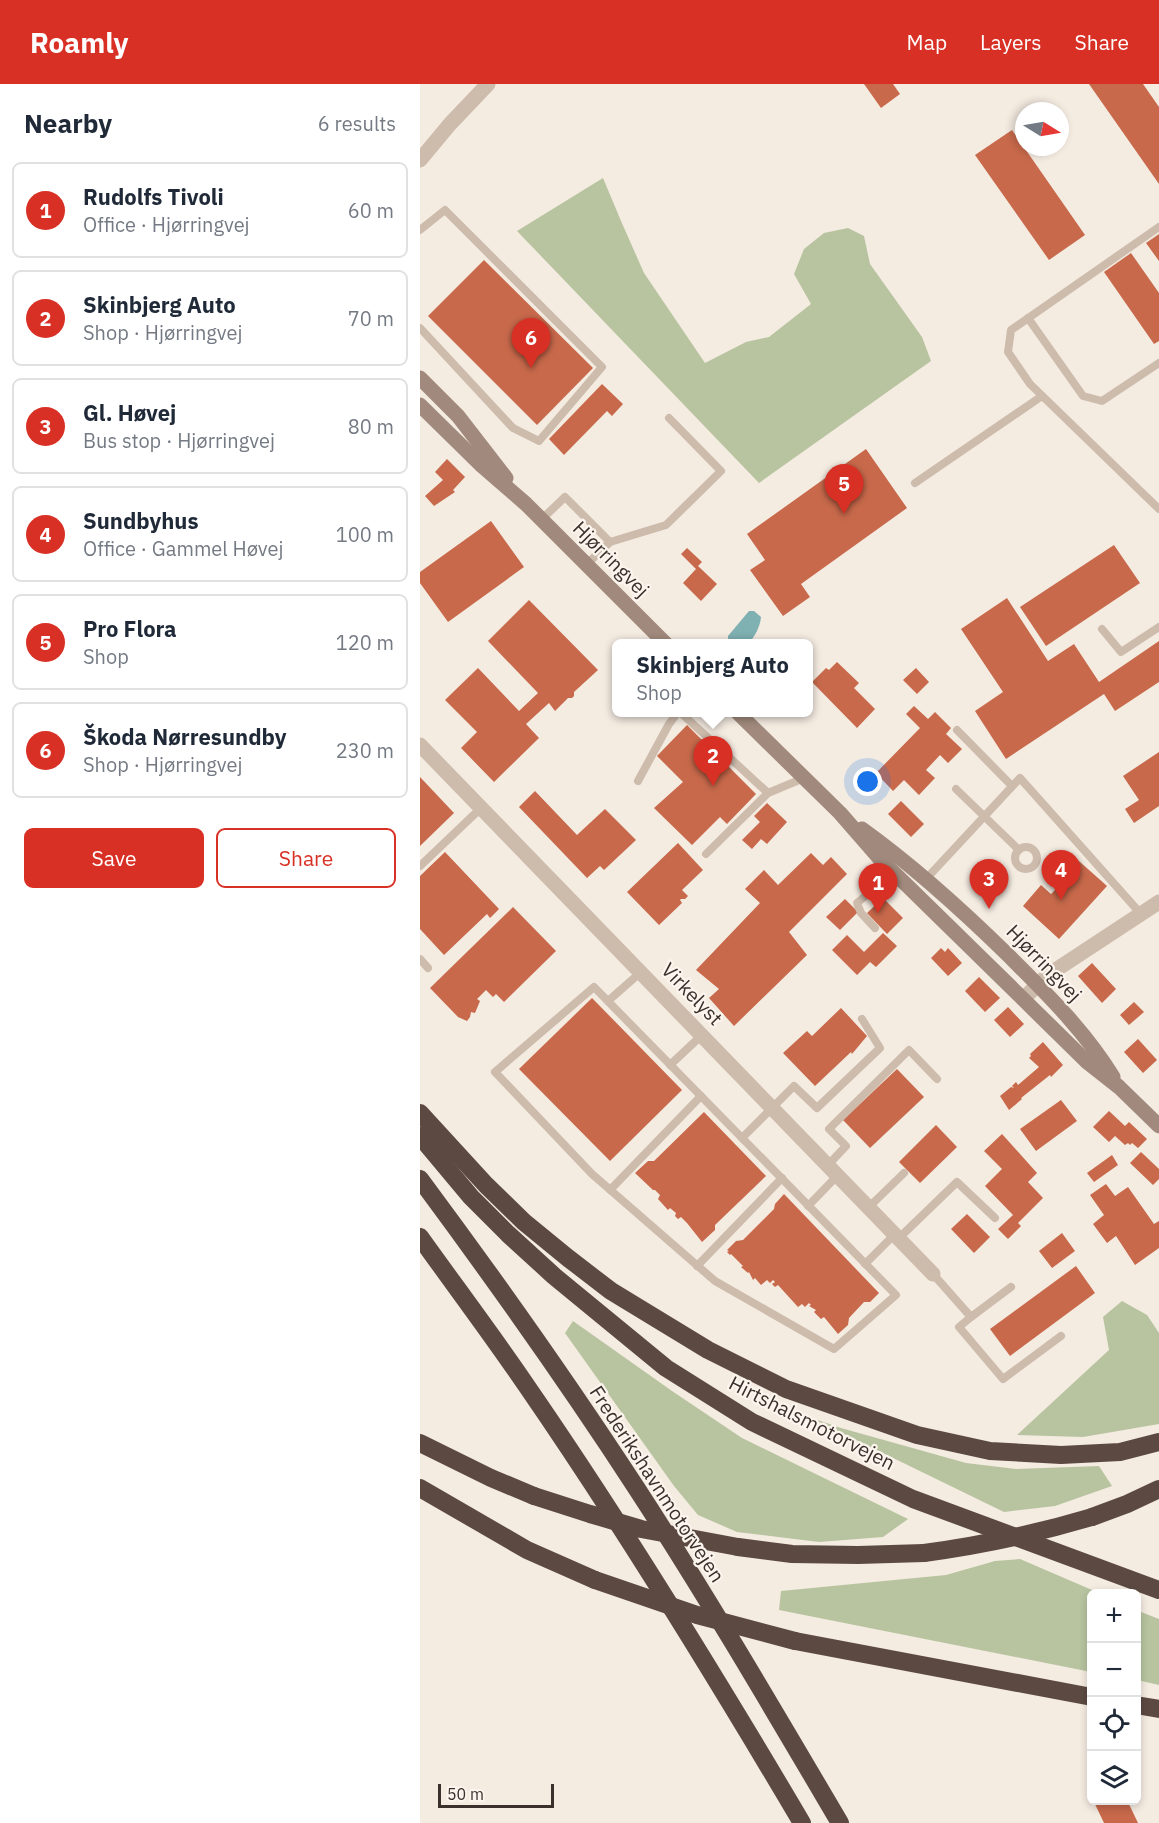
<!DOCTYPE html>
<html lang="en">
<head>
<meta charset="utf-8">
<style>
	body { margin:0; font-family:"IBM Plex Sans",sans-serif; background:#f6f6f7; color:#1f2937 }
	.controls { position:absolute; right:18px; bottom:18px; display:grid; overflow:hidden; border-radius:9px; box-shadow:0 3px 9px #0003 }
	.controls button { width:54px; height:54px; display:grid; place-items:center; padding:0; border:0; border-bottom:2px solid #e0e1e3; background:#fff; color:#1f2937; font:30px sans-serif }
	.compass { position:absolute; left:595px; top:18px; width:54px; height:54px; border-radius:50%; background:#fff; box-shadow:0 3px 9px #0003; rotate:101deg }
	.scale { position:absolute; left:18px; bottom:15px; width:116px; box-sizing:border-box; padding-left:6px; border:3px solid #3b302b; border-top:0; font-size:16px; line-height:21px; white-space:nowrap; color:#3b302b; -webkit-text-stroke:4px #fbf5ee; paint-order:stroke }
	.you { position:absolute; left:448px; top:698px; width:21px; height:21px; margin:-15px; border:4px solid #fff; border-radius:50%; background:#1a73e8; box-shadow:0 0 0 9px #1a73e833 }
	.badge { display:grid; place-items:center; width:39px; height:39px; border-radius:50%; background:#d93025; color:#fff; font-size:20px; font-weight:700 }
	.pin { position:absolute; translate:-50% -50px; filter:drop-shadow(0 2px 3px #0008) }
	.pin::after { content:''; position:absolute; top:32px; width:21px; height:18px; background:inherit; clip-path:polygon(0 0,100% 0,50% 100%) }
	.popup { position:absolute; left:192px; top:555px; width:201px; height:78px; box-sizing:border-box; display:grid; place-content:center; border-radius:9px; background:#fff; filter:drop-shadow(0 2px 4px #0005); font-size:20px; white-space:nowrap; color:#747a83 }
	.popup b { font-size:22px; color:#1f2937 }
	.popup::after { content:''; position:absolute; left:50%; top:100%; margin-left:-12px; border:12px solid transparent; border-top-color:#fff }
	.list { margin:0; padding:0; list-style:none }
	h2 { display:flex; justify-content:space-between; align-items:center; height:78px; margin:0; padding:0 24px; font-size:26px }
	h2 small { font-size:20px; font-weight:400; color:#747a83 }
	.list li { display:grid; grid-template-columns:39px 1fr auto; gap:18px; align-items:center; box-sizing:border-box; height:96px; margin:0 12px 12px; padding:0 12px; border:2px solid #e0e1e3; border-radius:9px }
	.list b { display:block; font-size:22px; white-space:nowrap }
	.list p { margin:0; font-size:20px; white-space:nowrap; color:#747a83 }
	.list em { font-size:20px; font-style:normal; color:#747a83 }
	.actions { display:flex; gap:12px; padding:18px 24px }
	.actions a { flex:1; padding:14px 0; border:2px solid #d93025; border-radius:9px; text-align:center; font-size:21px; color:#d93025 }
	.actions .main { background:#d93025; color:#fff }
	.icon { flex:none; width:33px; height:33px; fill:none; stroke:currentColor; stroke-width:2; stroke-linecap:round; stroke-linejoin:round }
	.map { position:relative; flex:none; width:739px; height:1739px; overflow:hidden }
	header { display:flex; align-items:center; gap:36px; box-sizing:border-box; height:84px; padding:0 30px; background:#d93025; color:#fff }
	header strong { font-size:28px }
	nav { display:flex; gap:33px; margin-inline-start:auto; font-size:21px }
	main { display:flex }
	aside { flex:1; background:#fff }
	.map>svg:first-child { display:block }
	.green { fill:#b8c4a0 }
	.water { fill:#7fb0b2 }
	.building { fill:#c8694b }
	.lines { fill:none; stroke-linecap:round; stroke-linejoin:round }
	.service { stroke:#cdbbac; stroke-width:8 }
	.minor { stroke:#cdbbac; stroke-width:15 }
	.tertiary { stroke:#cdbbac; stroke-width:15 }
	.secondary { stroke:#a18a7d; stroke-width:15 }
	.motorway { stroke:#5c4a42; stroke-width:18 }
	.motorway-bridge { stroke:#5c4a42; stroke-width:18 }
	.labels { text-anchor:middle; stroke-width:4.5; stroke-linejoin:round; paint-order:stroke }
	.street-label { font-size:20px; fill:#3b302b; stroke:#fbf5ee }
</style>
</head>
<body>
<header>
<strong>Roamly</strong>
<nav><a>Map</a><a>Layers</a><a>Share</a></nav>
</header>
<main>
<aside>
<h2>Nearby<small>6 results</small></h2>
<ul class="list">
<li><span class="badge">1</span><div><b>Rudolfs Tivoli</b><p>Office · Hjørringvej</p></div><em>60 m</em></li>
<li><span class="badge">2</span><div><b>Skinbjerg Auto</b><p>Shop · Hjørringvej</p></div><em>70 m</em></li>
<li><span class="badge">3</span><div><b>Gl. Høvej</b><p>Bus stop · Hjørringvej</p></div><em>80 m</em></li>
<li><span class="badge">4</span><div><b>Sundbyhus</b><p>Office · Gammel Høvej</p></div><em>100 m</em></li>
<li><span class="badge">5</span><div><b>Pro Flora</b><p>Shop</p></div><em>120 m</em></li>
<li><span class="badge">6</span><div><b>Škoda Nørresundby</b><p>Shop · Hjørringvej</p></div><em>230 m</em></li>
</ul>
<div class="actions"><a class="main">Save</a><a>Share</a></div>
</aside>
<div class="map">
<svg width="739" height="1739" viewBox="0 0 739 1739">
	<rect width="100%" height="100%" fill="#f4ebe1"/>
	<!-- green -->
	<g class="green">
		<polygon points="183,94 201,137 224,189 285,279 326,258 349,253 391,220 374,190 384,165 404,149 428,144 444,152 450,180 502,253 511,277 339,399 97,147"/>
		<polygon points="702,1217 727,1231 739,1249 739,1340 663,1353 597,1351 689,1266 683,1233"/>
		<polygon points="153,1237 252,1307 322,1354 488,1435 463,1453 399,1458 317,1448 278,1431 254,1402 145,1249"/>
		<polygon points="389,1333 421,1344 546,1379 596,1385 679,1382 692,1402 635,1422 584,1428"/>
		<polygon points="600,1475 679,1509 672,1510 671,1588 359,1526 361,1507 526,1491 575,1477"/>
		<polygon points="716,1526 739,1535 739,1601 717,1596"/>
	</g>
	<!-- water -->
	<path class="water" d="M329,527H334L341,533C340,543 335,552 329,559H308V552Z"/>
	<!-- building -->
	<g class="building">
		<polygon points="444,0 473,0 480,10 461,24"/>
		<polygon points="669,0 723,0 739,23 739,100"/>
		<polygon points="592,46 665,151 629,176 555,71"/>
		<polygon points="739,150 739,177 726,159"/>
		<polygon points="711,169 739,209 739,257 734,260 684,188"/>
		<polygon points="64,176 173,284 117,341 8,232"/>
		<polygon points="182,300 203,320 192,332 187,327 144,371 129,355"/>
		<polygon points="446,365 487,424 381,500 390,513 363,532 330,486 345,476 327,450"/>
		<polygon points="27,375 45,393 33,406 35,408 14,422 5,412 23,396 15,388"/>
		<polygon points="71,437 104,483 28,538 0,499 0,488"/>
		<polygon points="694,461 720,499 626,562 600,523"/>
		<polygon points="267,464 282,478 278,482 297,500 281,517 263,499 276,485 261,470"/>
		<polygon points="587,514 628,577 654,560 679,598 739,557 739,598 695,627 684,610 586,675 555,627 583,608 541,545"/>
		<polygon points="109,516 178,586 154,608 154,612 152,614 148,614 135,627 129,619 106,640 119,654 74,698 41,664 57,648 25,616 58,584 99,627 118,609 68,557"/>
		<polygon points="417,578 439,599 434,604 455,625 437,644 392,598 406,584 409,586"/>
		<polygon points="496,584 509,598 497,610 483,596"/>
		<polygon points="494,622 508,635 515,628 531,644 526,650 542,665 528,679 520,671 506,686 515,694 499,711 484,696 473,707 456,689 500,644 486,630"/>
		<polygon points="267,641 336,710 307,740 300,733 272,761 234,724 263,698 237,672"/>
		<polygon points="739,668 739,722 714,739 705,725 719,716 703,692"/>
		<polygon points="0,693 34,729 0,762"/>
		<polygon points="115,707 157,751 185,725 216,756 184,786 180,782 167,794 99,723"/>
		<polygon points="481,717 504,740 491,753 468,730"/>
		<polygon points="347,719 367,738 347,760 341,755 332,765 322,756 340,738 334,732"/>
		<polygon points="258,759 283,786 262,806 268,812 265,815 261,815 260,816 262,819 239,841 207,808"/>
		<polygon points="25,768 79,825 70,834 67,830 24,871 0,845 0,792"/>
		<polygon points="391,769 403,781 411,773 427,790 369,848 387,871 314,942 289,914 299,905 276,886 340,819 325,805 344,786 358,801"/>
		<polygon points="651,770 687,802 639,855 603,822 621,801 631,810 645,796 635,787"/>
		<polygon points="463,814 483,834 467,850 447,829"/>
		<polygon points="425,815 438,828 420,846 406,833"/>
		<polygon points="93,823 136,867 84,918 76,910 73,913 66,906 57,915 60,917 55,929 51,928 50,933 47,937 38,933 10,904"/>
		<polygon points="463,849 477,862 456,883 450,878 437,891 412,866 427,851 444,868"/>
		<polygon points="521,864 525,868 528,864 542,879 528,892 511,874"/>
		<polygon points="672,879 696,905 682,919 658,892"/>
		<polygon points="559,893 580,914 565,928 545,907"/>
		<polygon points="172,914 262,1006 190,1077 99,985"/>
		<polygon points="714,918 724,928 709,941 700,931"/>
		<polygon points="588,923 604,940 590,953 574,936"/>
		<polygon points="421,924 447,952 432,970 431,968 395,1002 363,969 387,947 392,952"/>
		<polygon points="718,955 737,976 723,989 704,968"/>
		<polygon points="623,958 643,981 631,993 630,991 601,1014 602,1015 589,1026 580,1012 591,1003 594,1004 592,1002 596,998 598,1001 619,983 609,974 611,972 610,970"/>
		<polygon points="477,985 504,1013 450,1064 423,1036"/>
		<polygon points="641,1016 657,1037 616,1067 600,1045"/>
		<polygon points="689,1027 705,1042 709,1038 727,1055 718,1064 712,1059 710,1061 708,1059 705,1061 695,1052 689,1058 673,1043"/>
		<polygon points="284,1028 346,1092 295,1141 295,1146 282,1158 267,1139 261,1133 258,1135 255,1132 256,1129 250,1124 248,1126 238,1115 240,1111 235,1106 233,1106 215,1089 228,1077 234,1077"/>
		<polygon points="516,1041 537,1063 500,1099 479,1078"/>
		<polygon points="582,1050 617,1089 608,1098 623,1114 598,1139 601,1142 588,1155 578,1145 593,1131 565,1102 582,1085 564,1067"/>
		<polygon points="721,1068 739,1085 739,1095 733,1101 710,1079"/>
		<polygon points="692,1071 698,1081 674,1098 667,1089"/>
		<polygon points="686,1100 695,1112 708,1103 734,1140 739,1137 739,1164 715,1181 696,1152 687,1159 673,1140 684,1131 670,1111"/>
		<polygon points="364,1110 459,1209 450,1218 444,1218 429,1234 428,1241 418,1250 404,1233 401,1235 394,1228 396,1226 389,1222 391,1221 389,1219 385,1223 382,1220 378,1223 358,1201 355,1203 352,1200 355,1198 353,1196 350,1199 347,1196 341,1201 335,1194 333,1196 329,1188 328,1189 321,1183 323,1182 311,1170 310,1171 307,1168 309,1167 307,1166 316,1157 323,1156 354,1125 355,1120"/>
		<polygon points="547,1130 570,1153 554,1169 531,1145"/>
		<polygon points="642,1149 655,1167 632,1184 619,1167"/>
		<polygon points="656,1182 675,1209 590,1272 570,1245"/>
		<polygon points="673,1716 707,1716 718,1739 684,1739"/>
	</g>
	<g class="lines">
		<!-- service -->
		<g class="service">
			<polyline points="739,143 591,246 588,268 610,300 739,425"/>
			<polyline points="0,146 25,126 182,283 119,357 93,344 0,244"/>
			<polyline points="608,234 663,312 682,317 739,279"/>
			<polyline points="495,399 622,312"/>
			<polyline points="122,435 145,413 190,458 167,480"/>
			<polyline points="190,458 246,441 301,387 249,334"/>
			<polyline points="682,545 701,568 739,543"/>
			<polyline points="260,628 348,709 384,694"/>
			<polyline points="537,646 592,702"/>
			<polyline points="218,697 249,640 258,628"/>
			<polyline points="536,705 599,766"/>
			<circle cx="606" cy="774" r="11"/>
			<polyline points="286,770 348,709"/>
			<polyline points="0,782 61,724"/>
			<polyline points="506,795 600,694 721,830"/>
			<polyline points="455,844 441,829 437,819 474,788"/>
			<polyline points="0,875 8,884"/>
			<polygon points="174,903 476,1211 414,1265 295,1197 172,1090 75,988"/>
			<polyline points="188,917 221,888"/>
			<polyline points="250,981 282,951"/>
			<polyline points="322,1054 374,1002 397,1024 460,964 442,935"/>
			<polyline points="408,1081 426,1062 409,1045 489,966 517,995"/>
			<polyline points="190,1106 281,1012"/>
			<polyline points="388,1122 418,1091"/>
			<polyline points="449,1123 484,1089"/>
			<polyline points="479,1154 537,1098 575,1134"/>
			<polyline points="445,1180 475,1150"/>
			<polyline points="277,1182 362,1094"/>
			<polyline points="513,1190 551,1233 591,1203"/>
			<polyline points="551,1233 539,1243 583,1295 641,1252"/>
		</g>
		<!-- minor -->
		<g class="minor">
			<polyline points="0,76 30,40 68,0"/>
			<polyline points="0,661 513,1190"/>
		</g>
		<!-- tertiary -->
		<polyline class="tertiary" points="603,915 628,891 739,818"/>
		<!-- secondary -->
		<g class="secondary">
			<polyline points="0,294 38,332 86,394"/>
			<polyline points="0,321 60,380 106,420 246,560"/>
			<polyline points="317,628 420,729 461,776 603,915 666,977 699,1003 739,1042"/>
			<path d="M442,745C495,783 542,826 588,871C626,909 665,947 693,993"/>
		</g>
		<!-- motorway -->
		<g class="motorway">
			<polyline points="0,1029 66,1101 104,1138 148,1174 191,1207 288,1266 366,1305 497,1351 570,1367 641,1371 700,1368 739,1358"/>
			<polyline points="0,1052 51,1113 88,1150 134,1192 246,1284 332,1338 493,1415 739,1506"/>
			<path d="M0,1095C75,1196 148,1299 217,1405C288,1514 354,1627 420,1739"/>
			<path d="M0,1153C35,1202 72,1251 106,1301C204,1443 294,1590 382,1739"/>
			<polyline points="0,1359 71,1394 114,1412"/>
			<polyline points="0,1404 107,1466 175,1496"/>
			<polyline points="672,1433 707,1420 739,1405"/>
			<polyline points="318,1463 372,1470 438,1471 504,1469"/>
			<polyline points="375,1557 672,1613"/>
			<polyline points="716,1621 739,1625"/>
		</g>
		<!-- motorway-bridge -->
		<g class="motorway-bridge">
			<polyline points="114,1412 170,1430 221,1445 318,1463"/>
			<path d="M504,1469C563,1461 615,1450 672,1433"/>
			<polyline points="175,1496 277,1531 375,1557"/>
		</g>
	</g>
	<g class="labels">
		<!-- street labels -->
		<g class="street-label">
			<text transform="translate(191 475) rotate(45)" y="7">Hjørringvej</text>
			<text transform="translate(624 879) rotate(46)" y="7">Hjørringvej</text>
			<text transform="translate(272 910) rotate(46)" y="7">Virkelyst</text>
			<text transform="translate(392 1339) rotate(27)" y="7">Hirtshalsmotorvejen</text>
			<text transform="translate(237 1400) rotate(57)" y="7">Frederikshavnmotorvejen</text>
		</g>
	</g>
</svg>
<div class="controls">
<button>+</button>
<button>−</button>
<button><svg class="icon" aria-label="locate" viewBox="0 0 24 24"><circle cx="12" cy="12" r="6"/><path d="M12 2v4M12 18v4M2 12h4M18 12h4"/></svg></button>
<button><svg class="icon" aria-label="layers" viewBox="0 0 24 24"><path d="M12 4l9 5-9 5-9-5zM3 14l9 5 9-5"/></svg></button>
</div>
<svg class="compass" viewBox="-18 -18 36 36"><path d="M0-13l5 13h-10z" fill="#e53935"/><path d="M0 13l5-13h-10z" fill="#747a83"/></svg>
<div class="scale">50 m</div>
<div class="you"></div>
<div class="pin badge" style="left:458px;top:829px">1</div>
<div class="pin badge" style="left:293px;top:702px">2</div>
<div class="popup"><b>Skinbjerg Auto</b>Shop</div>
<div class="pin badge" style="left:569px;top:825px">3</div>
<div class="pin badge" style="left:641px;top:816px">4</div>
<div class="pin badge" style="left:424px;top:430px">5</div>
<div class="pin badge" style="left:111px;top:284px">6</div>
</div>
</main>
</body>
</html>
